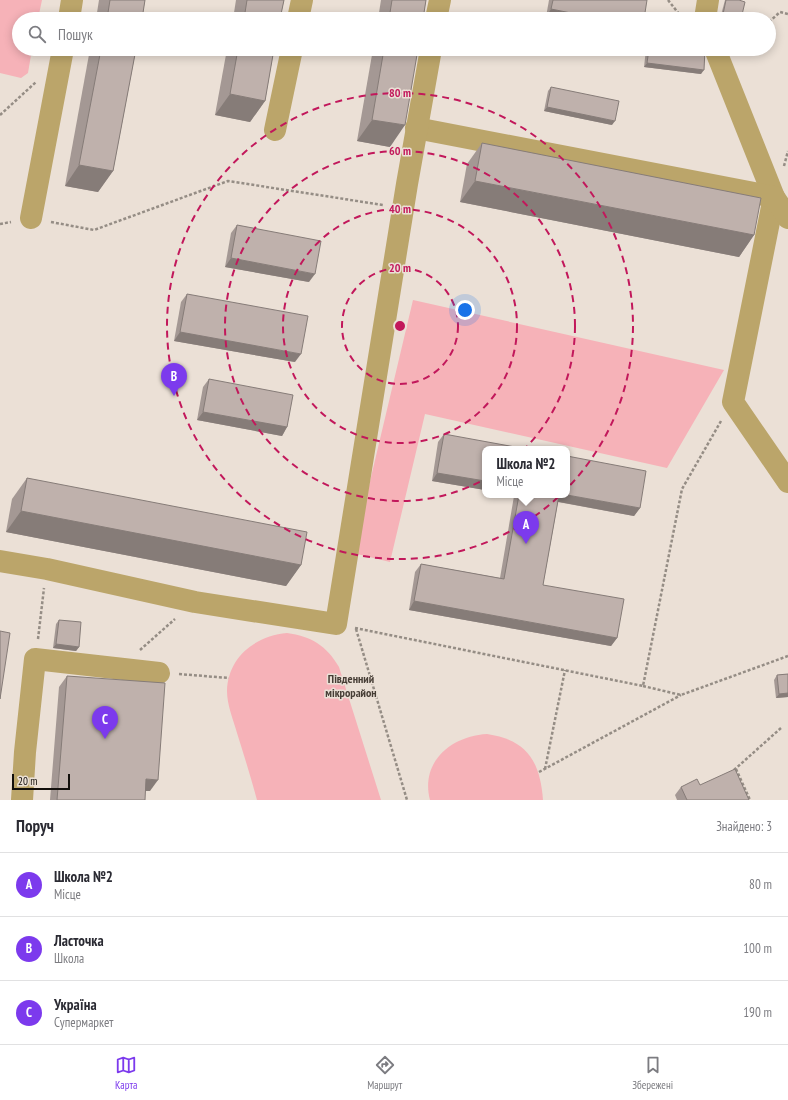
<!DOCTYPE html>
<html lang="uk">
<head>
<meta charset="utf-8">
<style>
	body { margin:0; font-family:"PT Sans Narrow",sans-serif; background:#f7f7f7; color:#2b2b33 }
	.scale { position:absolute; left:12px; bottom:10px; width:58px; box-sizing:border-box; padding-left:4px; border:2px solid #120f0b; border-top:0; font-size:11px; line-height:14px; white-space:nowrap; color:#120f0b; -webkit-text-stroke:3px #ebe0d6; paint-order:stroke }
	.you { position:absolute; left:465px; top:310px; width:14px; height:14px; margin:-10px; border:3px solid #fff; border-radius:50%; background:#1a73e8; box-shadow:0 0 0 6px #1a73e833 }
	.badge { display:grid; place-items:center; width:26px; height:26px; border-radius:50%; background:#7c3aed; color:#fff; font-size:13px; font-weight:700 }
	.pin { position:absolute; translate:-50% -33px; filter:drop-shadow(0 1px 2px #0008) }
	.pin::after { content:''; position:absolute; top:21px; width:14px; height:12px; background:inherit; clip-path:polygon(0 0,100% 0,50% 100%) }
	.popup { position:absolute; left:482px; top:446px; width:88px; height:52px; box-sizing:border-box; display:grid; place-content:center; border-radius:8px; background:#fff; filter:drop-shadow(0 1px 3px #0005); font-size:13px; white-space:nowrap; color:#7c7c81 }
	.popup b { font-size:15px; color:#2b2b33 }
	.popup::after { content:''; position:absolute; left:50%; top:100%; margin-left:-8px; border:8px solid transparent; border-top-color:#fff }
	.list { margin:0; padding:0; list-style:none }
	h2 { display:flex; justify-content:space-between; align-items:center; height:52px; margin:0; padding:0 16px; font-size:17px }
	h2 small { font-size:13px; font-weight:400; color:#7c7c81 }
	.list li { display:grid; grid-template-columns:26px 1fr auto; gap:12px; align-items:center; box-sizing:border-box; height:64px; padding:0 16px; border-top:1px solid #e1e1e2 }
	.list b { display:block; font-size:15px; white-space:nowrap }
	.list p { margin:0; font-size:13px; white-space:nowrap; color:#7c7c81 }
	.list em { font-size:13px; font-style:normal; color:#7c7c81 }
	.icon { flex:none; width:22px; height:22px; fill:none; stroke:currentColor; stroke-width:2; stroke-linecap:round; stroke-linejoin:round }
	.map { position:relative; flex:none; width:788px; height:800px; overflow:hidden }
	.search { position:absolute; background:#fff; box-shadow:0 2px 10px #0003; left:12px; right:12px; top:12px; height:44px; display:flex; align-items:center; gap:10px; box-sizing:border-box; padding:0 14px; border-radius:22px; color:#7c7c81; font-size:15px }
	.sheet { height:244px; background:#fff }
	nav { display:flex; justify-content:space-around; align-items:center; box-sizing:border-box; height:56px; border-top:1px solid #e1e1e2; background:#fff; font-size:11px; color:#7c7c81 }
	nav a { display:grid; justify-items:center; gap:2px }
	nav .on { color:#7c3aed }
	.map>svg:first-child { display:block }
	.green { fill:#f6b2b8 }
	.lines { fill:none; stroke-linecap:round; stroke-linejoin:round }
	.path { stroke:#958d85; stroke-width:2.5; stroke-dasharray:3 2; stroke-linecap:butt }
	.minor { stroke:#bba56a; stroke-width:22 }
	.wall { fill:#a49894 }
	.shaded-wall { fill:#867c78 }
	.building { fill:#bfb1ac; stroke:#867c78 }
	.ring { fill:none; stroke:#c2185b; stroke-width:2; stroke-dasharray:7 5 }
	.labels { text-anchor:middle; stroke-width:3; stroke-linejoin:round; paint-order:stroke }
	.neighbourhood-label { font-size:12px; font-weight:bold; fill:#463d35; stroke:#ebe0d6 }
	.centre { fill:#c2185b; stroke:#ebe0d6; stroke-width:2 }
	.ring-label { font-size:12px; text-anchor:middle; font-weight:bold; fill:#c2185b; stroke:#ebe0d6; stroke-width:3; stroke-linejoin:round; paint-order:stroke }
</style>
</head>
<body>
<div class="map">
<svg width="788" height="800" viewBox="0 0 788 800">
	<rect width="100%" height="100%" fill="#ebe0d6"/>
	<!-- green -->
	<g class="green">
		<polygon points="0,0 42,0 38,19 19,19 19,49 32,49 28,73 21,78 0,73"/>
		<polygon points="413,300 724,370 667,468 425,414 390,562 353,553"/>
		<path d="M287,633C311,636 327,646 339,667L381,800H257C251,778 244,755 237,733C233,719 227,705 227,691C228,657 255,636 287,633Z"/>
		<path d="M487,734C527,740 540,761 543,800H430C420,762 451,736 487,734Z"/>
	</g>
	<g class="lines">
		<!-- path -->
		<g class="path">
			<polyline points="668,0 683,19"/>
			<polyline points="769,22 780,12 788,14"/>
			<polyline points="0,115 36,82"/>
			<polyline points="784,166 788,151"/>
			<polyline points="51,222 94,230 228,181 383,205"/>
			<polyline points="0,224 11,222"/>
			<polyline points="355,628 643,686 682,489 721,421"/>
			<polyline points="356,629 407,800"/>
			<polyline points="38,639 44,588"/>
			<polyline points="140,650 175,619"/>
			<polyline points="179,674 229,678"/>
			<polyline points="643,686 681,695 788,656"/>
			<polyline points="545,769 565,670"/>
			<polyline points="736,769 750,800"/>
			<polyline points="734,770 781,728"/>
			<polyline points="539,772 681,695"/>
		</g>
		<!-- minor -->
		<g class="minor">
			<polyline points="69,19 72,0"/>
			<polyline points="298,19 302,0"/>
			<polyline points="436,19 440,0"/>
			<polyline points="705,19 708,0"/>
			<polyline points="715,49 774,197 733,402 788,482"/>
			<polyline points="416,128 774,197 788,218"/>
			<polyline points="275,130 292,49"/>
			<polyline points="31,218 63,49"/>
			<polyline points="0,561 47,569 195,602 336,624 407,184 431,49"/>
			<polyline points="22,800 25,752 35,659 159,673"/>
		</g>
	</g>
	<!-- wall -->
	<g class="wall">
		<polygon points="99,0 145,0 142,19 96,19"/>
		<polygon points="236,0 284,0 280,19 233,19"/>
		<polygon points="381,0 426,0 423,19 378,19"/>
		<polygon points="549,0 647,0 546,17"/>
		<polygon points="725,0 739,0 741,19 720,19"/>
		<polygon points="90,49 136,49 113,171 98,192 65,186"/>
		<polygon points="227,49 274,49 265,101 250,122 215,115"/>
		<polygon points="373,49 418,49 390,147 357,141"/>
		<polygon points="646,49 705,49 701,74 644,67"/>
		<polygon points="551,87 612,125 544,111 548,91"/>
		<polygon points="482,143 754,235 739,257 460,202 467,164"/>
		<polygon points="237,225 309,282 225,267 231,233"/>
		<polygon points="187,294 295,362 174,341 181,302"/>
		<polygon points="209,379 287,427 282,436 197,420 203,387"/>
		<polygon points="444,434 485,449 485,490 432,481 438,442"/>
		<polygon points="27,478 301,565 286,586 6,532 12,499"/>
		<polygon points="510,495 567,495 640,508 634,516 558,502 543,585 617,638 611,646 409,610 415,572 421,564 500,578 514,496"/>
		<polygon points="59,620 79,647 76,651 53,648 56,624"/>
		<polygon points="788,674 788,697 776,698 774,680 777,675"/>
		<polygon points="67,676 150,791 145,791 145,800 50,800 59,687"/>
		<polygon points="700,785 749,800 677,800 675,795 681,787"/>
	</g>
	<!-- shaded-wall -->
	<g class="shaded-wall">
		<polygon points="551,9 601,19 556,19 546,17"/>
		<polygon points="647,63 704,70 701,74 644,67"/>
		<polygon points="230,94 265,101 250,122 215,115"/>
		<polygon points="547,107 615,121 612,125 544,111"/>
		<polygon points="372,120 405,125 390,147 357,141"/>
		<polygon points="79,165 113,171 98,192 65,186"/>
		<polygon points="475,181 754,235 739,257 460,202"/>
		<polygon points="231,258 315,274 309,282 225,267"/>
		<polygon points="180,332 301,354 295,362 174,341"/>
		<polygon points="203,412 287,427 282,436 197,420"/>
		<polygon points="437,473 485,481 485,490 432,481"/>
		<polygon points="558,495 567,495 640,508 634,516 554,501"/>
		<polygon points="21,511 301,565 286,586 6,532"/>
		<polygon points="414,601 617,638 611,646 409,610"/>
		<polygon points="56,644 79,647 76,651 53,648"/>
		<polygon points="788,693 788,697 776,698 779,694"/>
		<polygon points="146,779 158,780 150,791 138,791"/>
	</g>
	<!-- building -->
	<g class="building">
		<polygon points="110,0 145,0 142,19 107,19"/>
		<polygon points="247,0 284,0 280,19 244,19"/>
		<polygon points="392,0 426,0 423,19 389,19"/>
		<polygon points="553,0 647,0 644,19 601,19 551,9"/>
		<polygon points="726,0 739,0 745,2 741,19 722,19"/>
		<polygon points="101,49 136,49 113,171 79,165"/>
		<polygon points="238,49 274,49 265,101 230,94"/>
		<polygon points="384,49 418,49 405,125 372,120"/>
		<polygon points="649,49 705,49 704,70 647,63"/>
		<polygon points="551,87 619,101 615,121 547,107"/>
		<polygon points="482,143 761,198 754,235 475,181"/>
		<polygon points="237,225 321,241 315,274 231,258"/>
		<polygon points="187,294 308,316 301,354 180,332"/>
		<polygon points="209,379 293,395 287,427 203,412"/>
		<polygon points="444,434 526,449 485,449 485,481 437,473"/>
		<polygon points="567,456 646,471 640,508 567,495"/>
		<polygon points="27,478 307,532 301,565 21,511"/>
		<polygon points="519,495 559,495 543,585 624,599 617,638 414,601 421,564 504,579"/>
		<polygon points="59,620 81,622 79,647 56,644"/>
		<polygon points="0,631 10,633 0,699"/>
		<polygon points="788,674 788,693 779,694 777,675"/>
		<polygon points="67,676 165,683 158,780 146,779 145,800 57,800"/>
		<polygon points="735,769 749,800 687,800 681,787 697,779 700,785"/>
	</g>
	<!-- distance rings -->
	<g class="ring">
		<circle cx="400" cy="326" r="58"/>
		<circle cx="400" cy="326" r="117"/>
		<circle cx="400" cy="326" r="175"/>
		<circle cx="400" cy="326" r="233"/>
	</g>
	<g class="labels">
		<!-- neighbourhood labels -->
		<g class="neighbourhood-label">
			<text x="351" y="683">Південний<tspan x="351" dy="14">мікрорайон</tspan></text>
		</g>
	</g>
	<circle cx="400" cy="326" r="6" class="centre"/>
	<g class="ring-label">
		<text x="400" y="97">80 m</text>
		<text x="400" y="155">60 m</text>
		<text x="400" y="213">40 m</text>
		<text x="400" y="272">20 m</text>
	</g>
</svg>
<div class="scale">20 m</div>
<div class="you"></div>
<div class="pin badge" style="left:526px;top:544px">A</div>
<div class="popup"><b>Школа №2</b>Місце</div>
<div class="pin badge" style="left:174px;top:396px">B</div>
<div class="pin badge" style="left:105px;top:739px">C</div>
<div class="search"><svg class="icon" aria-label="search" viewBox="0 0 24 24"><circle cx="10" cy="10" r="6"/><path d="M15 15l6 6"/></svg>Пошук</div>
</div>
<section class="sheet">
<h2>Поруч<small>Знайдено: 3</small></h2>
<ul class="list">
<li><span class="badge">A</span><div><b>Школа №2</b><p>Місце</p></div><em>80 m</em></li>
<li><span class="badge">B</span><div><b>Ласточка</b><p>Школа</p></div><em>100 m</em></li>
<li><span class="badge">C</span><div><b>Україна</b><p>Супермаркет</p></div><em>190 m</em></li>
</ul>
</section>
<nav>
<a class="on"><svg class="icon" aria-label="map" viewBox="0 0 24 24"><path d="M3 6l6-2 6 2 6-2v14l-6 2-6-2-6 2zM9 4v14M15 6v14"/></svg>Карта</a>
<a><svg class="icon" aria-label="directions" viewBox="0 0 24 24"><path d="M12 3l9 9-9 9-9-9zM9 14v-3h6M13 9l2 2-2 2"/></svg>Маршрут</a>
<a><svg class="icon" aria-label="saved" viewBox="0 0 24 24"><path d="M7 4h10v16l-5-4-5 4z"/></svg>Збережені</a>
</nav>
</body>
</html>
